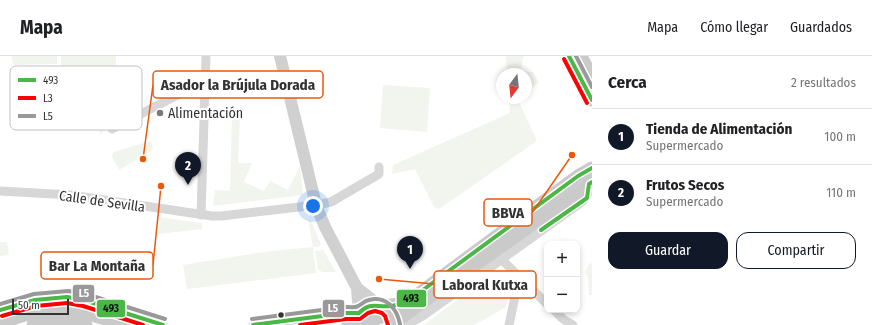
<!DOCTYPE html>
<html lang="es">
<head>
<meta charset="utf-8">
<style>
	body { margin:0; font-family:"Fira Sans Condensed",sans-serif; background:#f2f2f2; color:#202124 }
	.controls { position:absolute; right:12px; bottom:12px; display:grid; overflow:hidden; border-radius:8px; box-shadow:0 2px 6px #0003 }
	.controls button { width:36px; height:36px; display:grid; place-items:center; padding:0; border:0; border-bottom:1px solid #e0e0e0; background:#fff; color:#202124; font:20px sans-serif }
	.compass { position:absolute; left:496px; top:12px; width:36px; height:36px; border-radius:50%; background:#fff; box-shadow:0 2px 6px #0003; rotate:195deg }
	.scale { position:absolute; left:12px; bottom:10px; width:57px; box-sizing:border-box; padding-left:4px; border:2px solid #333; border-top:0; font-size:11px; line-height:14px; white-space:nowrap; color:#333; -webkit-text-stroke:3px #fff; paint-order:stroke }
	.you { position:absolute; left:313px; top:150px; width:14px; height:14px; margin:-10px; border:3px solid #fff; border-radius:50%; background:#1a73e8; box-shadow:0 0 0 6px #1a73e833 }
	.badge { display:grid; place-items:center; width:26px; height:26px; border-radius:50%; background:#111827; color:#fff; font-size:13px; font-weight:700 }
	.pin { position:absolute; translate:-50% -33px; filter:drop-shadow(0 1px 2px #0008) }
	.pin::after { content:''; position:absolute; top:21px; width:14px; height:12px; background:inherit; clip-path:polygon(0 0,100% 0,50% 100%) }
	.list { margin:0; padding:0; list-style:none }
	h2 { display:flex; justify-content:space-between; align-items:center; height:52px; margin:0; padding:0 16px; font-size:17px }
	h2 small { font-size:13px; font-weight:400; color:#757577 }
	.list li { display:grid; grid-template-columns:26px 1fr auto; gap:12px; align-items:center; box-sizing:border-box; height:56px; padding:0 16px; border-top:1px solid #e0e0e0 }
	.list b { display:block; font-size:15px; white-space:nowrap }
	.list p { margin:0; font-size:13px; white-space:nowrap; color:#757577 }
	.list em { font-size:13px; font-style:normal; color:#757577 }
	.actions { display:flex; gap:8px; padding:12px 16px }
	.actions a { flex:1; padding:9px 0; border:1px solid #111827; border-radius:12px; text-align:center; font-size:14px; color:#111827 }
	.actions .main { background:#111827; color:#fff }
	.map { position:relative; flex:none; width:592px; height:269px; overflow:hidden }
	header { display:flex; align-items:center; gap:24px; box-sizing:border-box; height:56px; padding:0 20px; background:#fff; border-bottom:1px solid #e0e0e0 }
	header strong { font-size:19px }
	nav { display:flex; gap:22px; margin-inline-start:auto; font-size:14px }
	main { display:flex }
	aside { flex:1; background:#fff }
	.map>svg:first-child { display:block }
	.green { fill:#f1f5ed }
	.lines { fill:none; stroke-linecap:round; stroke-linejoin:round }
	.street { stroke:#d7d7d7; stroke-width:9 }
	.secondary { stroke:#d0d0d0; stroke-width:12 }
	.primary { stroke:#cacaca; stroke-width:13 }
	.bus-1-casing { stroke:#fff; stroke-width:7 }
	.bus-2-casing { stroke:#fff; stroke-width:7 }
	.bus-3-casing { stroke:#fff; stroke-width:7 }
	.bus-1 { stroke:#4ab747; stroke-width:4 }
	.bus-2 { stroke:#f00; stroke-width:4 }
	.bus-3 { stroke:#999; stroke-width:4 }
	.poi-dot { fill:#7a7a7a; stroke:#fff; stroke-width:1.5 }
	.bus-dot { fill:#333; stroke:#fff; stroke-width:1.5 }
	.labels { text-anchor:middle; stroke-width:4; stroke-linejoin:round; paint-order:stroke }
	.poi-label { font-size:14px; fill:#333; stroke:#fff; text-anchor:start }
	.street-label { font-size:14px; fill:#333; stroke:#fff }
	.key { fill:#fff; stroke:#c2c2c2; stroke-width:1 }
	.key-label { font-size:11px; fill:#333 }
	.leader { fill:none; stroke:#e8590c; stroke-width:1.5 }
	.callout-dot { fill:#e8590c; stroke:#fff; stroke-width:1.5 }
	.callout { fill:#fff; stroke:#e8590c; stroke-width:1.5 }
	.callout-label { font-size:15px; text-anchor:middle; font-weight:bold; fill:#333 }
	.line-badge { stroke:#fff; stroke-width:1.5 }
	.badge-label { font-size:11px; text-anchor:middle; font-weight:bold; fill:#fff }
	.pale-badge-label { font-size:11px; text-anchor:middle; font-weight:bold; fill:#111 }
</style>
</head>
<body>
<header>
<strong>Mapa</strong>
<nav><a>Mapa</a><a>Cómo llegar</a><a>Guardados</a></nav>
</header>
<main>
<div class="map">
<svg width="592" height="269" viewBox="0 0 592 269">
	<rect width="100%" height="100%" fill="#fff"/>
	<!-- green -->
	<g class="green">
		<polygon points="12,0 57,0 57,8 13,9"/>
		<polygon points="61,0 116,0 116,16 94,15 94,21 61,20"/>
		<polygon points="506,0 523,0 521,15 533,16 539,27 526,34 526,18 507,18"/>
		<polygon points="383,29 430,32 427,76 380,72"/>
		<polygon points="509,42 517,42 537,85 439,153 434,151 415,113 392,118 393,109 510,57"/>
		<polygon points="102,55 108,72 100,79 95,58"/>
		<polygon points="232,57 240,58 238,107 252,107 244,126 264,135 270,125 288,134 300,110 303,139 213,150 215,134 230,135"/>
		<polygon points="151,85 153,94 119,114 112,101 113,96"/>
		<polygon points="158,161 202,167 202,173 159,178"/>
		<polygon points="308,163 311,165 321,188 319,191 313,191"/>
		<polygon points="0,186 7,186 9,199 0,200"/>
		<polygon points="313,191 316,217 187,233 183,209 264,196"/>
		<polygon points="324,194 324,195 336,216 322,216 318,213 315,195"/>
		<polygon points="592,207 592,239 589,239 588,222 585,216 589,208"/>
		<polygon points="496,215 504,222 510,232 506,251 474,269 424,269"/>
	</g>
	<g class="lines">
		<!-- street -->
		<g class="street">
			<polyline points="112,73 189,33 205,26"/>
			<polyline points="0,135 71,139 212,160 221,160 316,149 331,146 379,118 379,111"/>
			<polyline points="201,159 206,0"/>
			<polyline points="501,203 547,248"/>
			<polyline points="0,254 35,244 67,241 84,244 163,269"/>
			<polyline points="554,254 563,263 573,269"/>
			<polyline points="253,269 346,257 359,257"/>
			<polyline points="407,269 424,259 583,145 587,140 589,128"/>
			<polyline points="509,269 517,231 522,224"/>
		</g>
		<!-- secondary -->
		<g class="secondary">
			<polyline points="280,0 316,149 325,171 357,232 359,257"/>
			<polyline points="357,232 380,250"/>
		</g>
		<!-- primary -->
		<g class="primary">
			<polyline points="569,0 582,24 592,44"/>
			<polyline points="581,0 592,21"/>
			<path d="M0,267C21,260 42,253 64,254C84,255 105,263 124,269"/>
			<path d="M33,269C51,265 68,265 86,269"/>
			<polyline points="348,269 366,266 391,258 578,120 592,112"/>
			<path d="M355,269C356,239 384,255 401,247"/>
			<polyline points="391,269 592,126"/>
		</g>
		<!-- bus-1 casing -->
		<g class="bus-1-casing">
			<g id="bus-1">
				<polyline points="569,0 592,44"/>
				<polyline points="541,174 587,142 589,128 592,126"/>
				<polyline points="0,254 35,244 67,241 84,244 163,269"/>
				<path d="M253,269L346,257H359C371,245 377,252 391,250C399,249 405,245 412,242L578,120L592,112"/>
			</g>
		</g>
		<!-- bus-2 casing -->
		<g class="bus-2-casing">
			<g id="bus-2">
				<polyline points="564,3 587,47"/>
				<polyline points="2,260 36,250 67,247 83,250 143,269"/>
				<polyline points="300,269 346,263 360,263 368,257 375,255 382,257 385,260 388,269"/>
			</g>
		</g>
		<!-- bus-3 casing -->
		<g class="bus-3-casing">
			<g id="bus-3">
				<polyline points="576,0 592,31"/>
				<polyline points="0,248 34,238 68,235 86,238 165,263"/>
				<path d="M252,263L345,251C349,251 355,252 358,250C362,248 364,245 369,244C386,239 397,253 400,268"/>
			</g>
		</g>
		<!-- bus-1 -->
		<use href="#bus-1" class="bus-1"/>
		<!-- bus-2 -->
		<use href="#bus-2" class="bus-2"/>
		<!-- bus-3 -->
		<use href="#bus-3" class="bus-3"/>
	</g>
	<!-- markers -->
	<circle class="poi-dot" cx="160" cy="57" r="4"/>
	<circle class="bus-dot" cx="281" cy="259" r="3.5"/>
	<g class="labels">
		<!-- poi labels -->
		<g class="poi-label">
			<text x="168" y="62">Alimentación</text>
		</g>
		<!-- street labels -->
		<g class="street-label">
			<text transform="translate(102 145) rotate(8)" y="5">Calle de Sevilla</text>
		</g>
	</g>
	<!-- legend -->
	<rect x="10" y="10" width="132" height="64" rx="6" class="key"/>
	<rect x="18" y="22" width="18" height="4" fill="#4ab747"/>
	<rect x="18" y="40" width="18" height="4" fill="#f00"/>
	<rect x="18" y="58" width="18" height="4" fill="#999"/>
	<g class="key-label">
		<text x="43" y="28">493</text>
		<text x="43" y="46">L3</text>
		<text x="43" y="64">L5</text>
	</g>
	<!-- callouts -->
	<path class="leader" d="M143 103L153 29M572 99L532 157M161 130L153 209M379 223L434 228"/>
	<g class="callout-dot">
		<circle cx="143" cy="103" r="4"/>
		<circle cx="572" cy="99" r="4"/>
		<circle cx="161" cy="130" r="4"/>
		<circle cx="379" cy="223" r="4"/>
	</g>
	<g class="callout">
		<rect x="153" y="15" width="170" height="27" rx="4"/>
		<rect x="484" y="143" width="48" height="27" rx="4"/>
		<rect x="41" y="196" width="112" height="27" rx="4"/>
		<rect x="434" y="215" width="102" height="27" rx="4"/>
	</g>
	<g class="callout-label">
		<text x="238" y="34">Asador la Brújula Dorada</text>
		<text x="508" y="162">BBVA</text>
		<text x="97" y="215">Bar La Montaña</text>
		<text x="485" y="234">Laboral Kutxa</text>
	</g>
	<g class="line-badge">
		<rect x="72" y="228" width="23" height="19" rx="4" fill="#999"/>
		<rect x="396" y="233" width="31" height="19" rx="4" fill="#4ab747"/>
		<rect x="322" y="243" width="23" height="19" rx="4" fill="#999"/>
		<rect x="96" y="243" width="30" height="19" rx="4" fill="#4ab747"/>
	</g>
	<g class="badge-label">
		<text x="84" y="241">L5</text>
		<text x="333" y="256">L5</text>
	</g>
	<g class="pale-badge-label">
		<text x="411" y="246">493</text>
		<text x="111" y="256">493</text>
	</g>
</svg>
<div class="controls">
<button>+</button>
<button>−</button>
</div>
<svg class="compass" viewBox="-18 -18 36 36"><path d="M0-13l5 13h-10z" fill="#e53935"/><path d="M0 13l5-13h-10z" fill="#757577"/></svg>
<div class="scale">50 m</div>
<div class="you"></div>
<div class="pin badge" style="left:410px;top:213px">1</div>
<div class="pin badge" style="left:188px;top:129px">2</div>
</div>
<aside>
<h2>Cerca<small>2 resultados</small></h2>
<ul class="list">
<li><span class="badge">1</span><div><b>Tienda de Alimentación</b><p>Supermercado</p></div><em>100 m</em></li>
<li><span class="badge">2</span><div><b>Frutos Secos</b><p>Supermercado</p></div><em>110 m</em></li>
</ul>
<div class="actions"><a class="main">Guardar</a><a>Compartir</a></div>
</aside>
</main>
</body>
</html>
